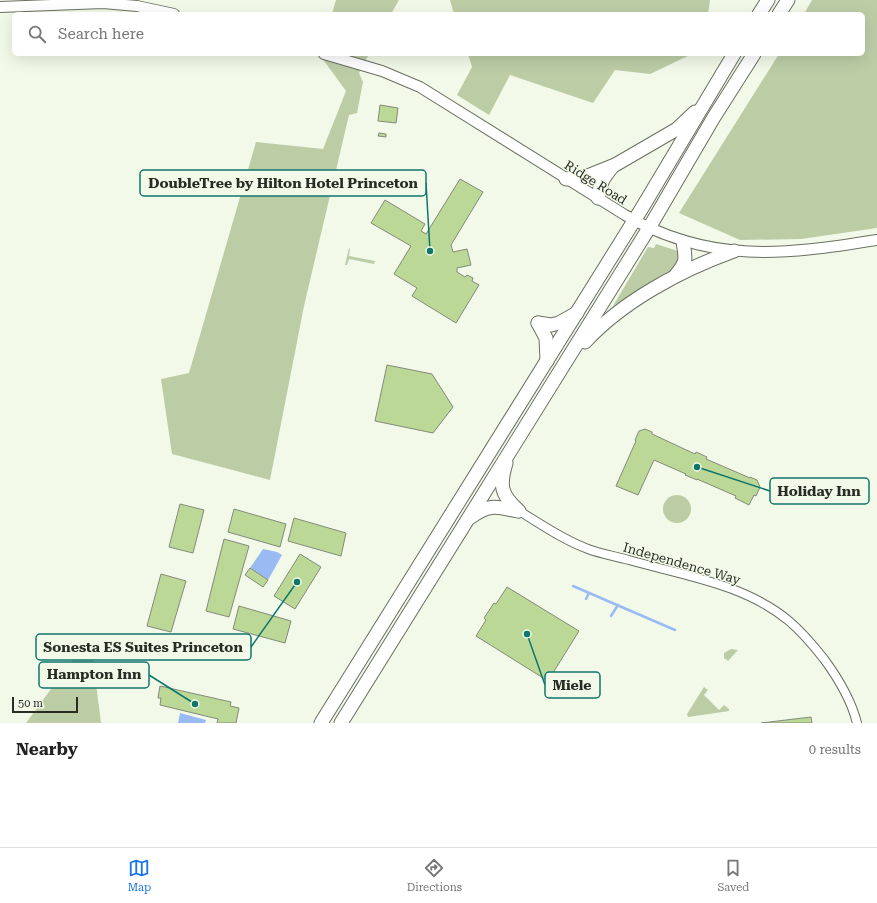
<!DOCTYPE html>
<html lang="en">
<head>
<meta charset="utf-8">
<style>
	body { margin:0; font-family:"Roboto Serif",serif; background:#f6f6f6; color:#222 }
	.scale { position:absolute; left:12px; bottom:10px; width:66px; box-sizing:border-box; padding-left:4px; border:2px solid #292c25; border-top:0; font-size:11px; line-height:14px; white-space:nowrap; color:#292c25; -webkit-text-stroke:3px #f2f9e8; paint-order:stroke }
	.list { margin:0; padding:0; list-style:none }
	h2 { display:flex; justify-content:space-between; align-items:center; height:52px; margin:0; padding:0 16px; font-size:17px }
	h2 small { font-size:13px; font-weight:400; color:#767676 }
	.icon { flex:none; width:22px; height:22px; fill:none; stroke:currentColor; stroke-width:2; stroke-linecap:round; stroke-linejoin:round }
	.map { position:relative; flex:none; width:877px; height:723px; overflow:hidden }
	.search { position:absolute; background:#fff; box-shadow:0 4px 16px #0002; left:12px; right:12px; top:12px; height:44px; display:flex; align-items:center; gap:10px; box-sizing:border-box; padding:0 14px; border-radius:6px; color:#767676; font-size:15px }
	.sheet { height:124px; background:#fff }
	nav { display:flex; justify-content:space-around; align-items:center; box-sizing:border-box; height:56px; border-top:1px solid #e0e0e0; background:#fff; font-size:11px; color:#767676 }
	nav a { display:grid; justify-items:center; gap:2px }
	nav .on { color:#1a73e8 }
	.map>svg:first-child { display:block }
	.green { fill:#bccda6 }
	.water { fill:#9abaf4 }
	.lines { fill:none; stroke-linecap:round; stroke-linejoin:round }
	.stream { stroke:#9abaf4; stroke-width:2.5 }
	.building { fill:#bcd897; stroke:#838a7b }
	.minor-casing { stroke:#6a7061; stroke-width:10 }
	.tertiary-casing { stroke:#6a7061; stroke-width:12 }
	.trunk-casing { stroke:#6a7061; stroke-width:15 }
	.minor { stroke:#fff; stroke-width:8 }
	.tertiary { stroke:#fff; stroke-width:10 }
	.trunk { stroke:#fff; stroke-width:13 }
	.labels { text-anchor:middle; stroke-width:3; stroke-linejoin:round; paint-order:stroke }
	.street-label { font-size:13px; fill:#292c25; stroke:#f2f9e8 }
	.leader { fill:none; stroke:#0f766e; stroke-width:1.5 }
	.callout-dot { fill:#0f766e; stroke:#f2f9e8; stroke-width:1.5 }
	.callout { fill:#f2f9e8; stroke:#0f766e; stroke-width:1.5 }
	.callout-label { font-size:14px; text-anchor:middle; font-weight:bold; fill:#292c25 }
</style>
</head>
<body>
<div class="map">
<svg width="877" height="723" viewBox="0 0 877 723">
	<rect width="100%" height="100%" fill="#f2f9e8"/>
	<!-- green -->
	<g class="green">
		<polygon points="336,0 399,0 391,14 332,14"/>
		<polygon points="450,0 710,0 708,14 454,14"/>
		<polygon points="812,0 877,0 877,228 801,239 740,240 679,213 779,54 863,54 863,14 804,14"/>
		<polygon points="319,54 369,54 359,73 363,82 357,113 349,115 304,306 270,480 172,454 161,379 189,373 256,142 323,149 346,91"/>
		<polygon points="468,54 692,54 650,74 615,70 593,103 510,75 489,115 457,95 472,67"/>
		<polygon points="656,244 678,251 680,260 672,272 613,306 648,247 654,248"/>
		<polygon points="349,248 350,249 349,256 375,261 374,264 349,259 347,265 345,265"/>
		<circle cx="677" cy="509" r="14"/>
		<polygon points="90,636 101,723 26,723"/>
		<polygon points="731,649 738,650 728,661 724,658 724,653"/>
		<polygon points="704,687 708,690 704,695 719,710 724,705 729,709 729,711 688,717 687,714"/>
	</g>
	<!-- water -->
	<g class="water">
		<polygon points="263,549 277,552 282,555 268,580 250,568"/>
		<polygon points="180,713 206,720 205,723 178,723"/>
	</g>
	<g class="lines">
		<!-- stream -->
		<g class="stream">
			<polyline points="573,586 675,630"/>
			<polyline points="586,599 589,593"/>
			<polyline points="611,616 618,605"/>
		</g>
	</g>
	<!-- building -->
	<g class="building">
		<polygon points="380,105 398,108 396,123 378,121"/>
		<polygon points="379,133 386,134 386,137 378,136"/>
		<polygon points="460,179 483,192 451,245 453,252 467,249 471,265 457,268 457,272 465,277 467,275 473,278 472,281 479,285 456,323 412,296 417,288 394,274 411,246 371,223 385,200 425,224 421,231 426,234"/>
		<polygon points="387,365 432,374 453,407 433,433 375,421"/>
		<polygon points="645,429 652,432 652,434 695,454 696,452 707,457 706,459 750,478 750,477 757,480 760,487 756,496 754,495 749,505 735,498 736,496 697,479 697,480 685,475 686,474 654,460 638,495 616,486 636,441 635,440 639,431"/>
		<polygon points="180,504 204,510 193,553 169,547"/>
		<polygon points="234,509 286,524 280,547 228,532"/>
		<polygon points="294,518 346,533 341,556 288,541"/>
		<polygon points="224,539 249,546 229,617 206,611"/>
		<polygon points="300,554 321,567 295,609 274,596"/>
		<polygon points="250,568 268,580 263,587 245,575"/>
		<polygon points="161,574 186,581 171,632 147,626"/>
		<polygon points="507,587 579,631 548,681 476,636 486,620 484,618 494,603 496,604"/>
		<polygon points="239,606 291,621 285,643 233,629"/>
		<polygon points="160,686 231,702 230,706 239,708 236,723 217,723 218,719 160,705 161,698 158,698"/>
		<polygon points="811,717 812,723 761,723"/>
	</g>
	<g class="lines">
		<!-- minor casing -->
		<g class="minor-casing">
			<path id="minor" d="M519,511C541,524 563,540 588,549C601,554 615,556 629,560C682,575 745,584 789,621C802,632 813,645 824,659C838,678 851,699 857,723"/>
		</g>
		<!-- tertiary casing -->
		<g class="tertiary-casing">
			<g id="tertiary">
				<polyline points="0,7 103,3 137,6 174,14"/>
				<path d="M324,54L382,71L420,87L625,215C709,264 785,255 877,240"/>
			</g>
		</g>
		<!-- trunk casing -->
		<g class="trunk-casing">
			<g id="trunk">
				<polyline points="759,14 768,0"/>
				<polyline points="779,14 788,0"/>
				<polyline points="566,179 585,177 615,165 677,129 695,112"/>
				<path d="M598,198C600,183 603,178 613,166"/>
				<path d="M676,275C687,261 686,260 683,242"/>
				<polyline points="538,323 551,325 559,323 577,313"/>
				<polyline points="538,323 546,338 547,361"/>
				<path d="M585,342C623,301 681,270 734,251"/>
				<path d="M506,463C499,486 501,495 519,511"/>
				<path d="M471,517C490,503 497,507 518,511"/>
				<polyline points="321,723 642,208 734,54"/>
				<polyline points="341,723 649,228 714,117 754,54"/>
			</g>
		</g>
		<!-- minor -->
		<use href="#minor" class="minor"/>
		<!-- tertiary -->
		<use href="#tertiary" class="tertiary"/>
		<!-- trunk -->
		<use href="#trunk" class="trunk"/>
	</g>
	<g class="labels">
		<!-- street labels -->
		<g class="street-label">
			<text transform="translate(596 182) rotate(32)" y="5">Ridge Road</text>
			<text transform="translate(682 563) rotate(16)" y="5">Independence Way</text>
		</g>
	</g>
	<!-- callouts -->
	<path class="leader" d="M430 251L426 183M697 467L770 491M297 582L251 647M195 704L149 675M527 634L545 685"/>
	<g class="callout-dot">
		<circle cx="430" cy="251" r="4"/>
		<circle cx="697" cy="467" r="4"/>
		<circle cx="297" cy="582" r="4"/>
		<circle cx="195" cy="704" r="4"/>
		<circle cx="527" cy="634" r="4"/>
	</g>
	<g class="callout">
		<rect x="140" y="170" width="286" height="26" rx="4"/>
		<rect x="770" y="478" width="99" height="26" rx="4"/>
		<rect x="36" y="634" width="215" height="26" rx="4"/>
		<rect x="39" y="662" width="110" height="26" rx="4"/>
		<rect x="545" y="672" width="55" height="26" rx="4"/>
	</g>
	<g class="callout-label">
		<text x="283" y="188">DoubleTree by Hilton Hotel Princeton</text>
		<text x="819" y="496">Holiday Inn</text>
		<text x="143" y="652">Sonesta ES Suites Princeton</text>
		<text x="94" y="679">Hampton Inn</text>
		<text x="572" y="690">Miele</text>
	</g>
</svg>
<div class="scale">50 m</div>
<div class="search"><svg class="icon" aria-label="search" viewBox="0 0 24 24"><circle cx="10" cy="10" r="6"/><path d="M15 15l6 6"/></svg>Search here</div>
</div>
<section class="sheet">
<h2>Nearby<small>0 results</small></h2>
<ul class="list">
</ul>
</section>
<nav>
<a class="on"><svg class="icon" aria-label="map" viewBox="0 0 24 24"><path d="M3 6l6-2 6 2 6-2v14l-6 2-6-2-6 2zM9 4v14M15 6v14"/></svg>Map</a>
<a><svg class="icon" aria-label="directions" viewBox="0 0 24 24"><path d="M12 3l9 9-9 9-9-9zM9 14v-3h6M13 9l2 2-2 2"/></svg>Directions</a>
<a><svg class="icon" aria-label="saved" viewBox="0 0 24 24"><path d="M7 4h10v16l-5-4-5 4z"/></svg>Saved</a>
</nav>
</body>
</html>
